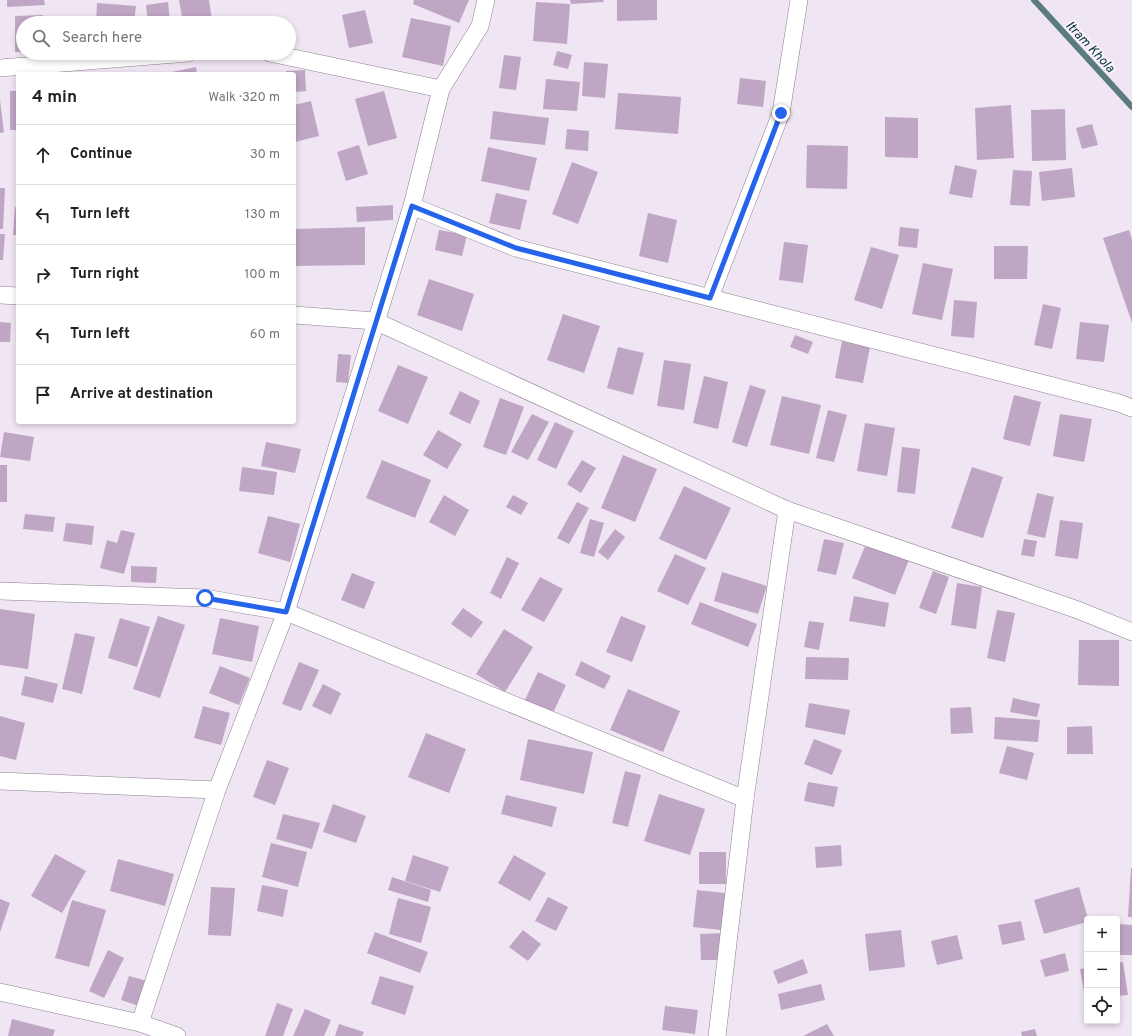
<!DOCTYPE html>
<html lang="en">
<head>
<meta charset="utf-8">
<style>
	body { margin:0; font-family:Overpass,sans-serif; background:#f6f6f6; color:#222 }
	.controls { position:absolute; right:12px; bottom:12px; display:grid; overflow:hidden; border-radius:4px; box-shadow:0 2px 6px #0003 }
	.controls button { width:36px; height:36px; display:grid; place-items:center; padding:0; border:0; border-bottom:1px solid #e0e0e0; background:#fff; color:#222; font:20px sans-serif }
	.stop { position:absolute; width:12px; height:12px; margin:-9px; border:3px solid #2563eb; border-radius:50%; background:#fff }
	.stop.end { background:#2563eb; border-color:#fff; box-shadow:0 1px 4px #0008 }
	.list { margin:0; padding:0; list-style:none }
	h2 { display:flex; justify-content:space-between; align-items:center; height:52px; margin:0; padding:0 16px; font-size:17px }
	h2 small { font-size:13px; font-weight:400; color:#767676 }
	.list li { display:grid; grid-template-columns:26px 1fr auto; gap:12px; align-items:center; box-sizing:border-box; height:60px; padding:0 16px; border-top:1px solid #e0e0e0 }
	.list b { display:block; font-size:15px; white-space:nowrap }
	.list em { font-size:13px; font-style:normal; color:#767676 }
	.icon { flex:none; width:22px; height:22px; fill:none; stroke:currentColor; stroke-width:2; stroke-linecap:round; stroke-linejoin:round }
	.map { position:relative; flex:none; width:1132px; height:1036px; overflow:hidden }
	.search { position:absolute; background:#fff; box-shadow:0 2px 6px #0003; left:16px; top:16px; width:280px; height:44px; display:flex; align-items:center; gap:10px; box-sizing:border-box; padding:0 14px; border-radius:22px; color:#767676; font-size:15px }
	.panel { position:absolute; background:#fff; box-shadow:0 2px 6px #0003; left:16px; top:72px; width:280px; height:352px; border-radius:4px }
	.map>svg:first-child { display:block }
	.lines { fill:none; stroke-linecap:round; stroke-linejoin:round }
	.stream { stroke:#5b7c7f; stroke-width:6 }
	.building { fill:#c0a6c5 }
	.minor-casing { stroke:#8c818e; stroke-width:18 }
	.minor { stroke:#fff; stroke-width:17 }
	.route { stroke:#2563eb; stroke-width:5 }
	.labels { text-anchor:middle; stroke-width:4; stroke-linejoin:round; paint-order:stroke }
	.water-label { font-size:13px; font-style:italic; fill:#023536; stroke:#fcf3fe }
</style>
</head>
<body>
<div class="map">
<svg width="1132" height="1036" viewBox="0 0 1132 1036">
	<rect width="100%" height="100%" fill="#f0e5f2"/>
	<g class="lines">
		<!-- stream -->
		<polyline class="stream" points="1034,0 1132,107"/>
	</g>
	<!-- building -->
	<g class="building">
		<polygon points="7,0 44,0 45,5 7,7"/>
		<polygon points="179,0 209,0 212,20 183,23"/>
		<polygon points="414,0 469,0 459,23 413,4"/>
		<polygon points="570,0 603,0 604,2 571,4"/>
		<polygon points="617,0 657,0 657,20 617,21"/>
		<polygon points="168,2 170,23 148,23 146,5"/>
		<polygon points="536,2 570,4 567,44 533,41"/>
		<polygon points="97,3 136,6 134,23 96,23"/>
		<polygon points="365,10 373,43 349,48 342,15"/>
		<polygon points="43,15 43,23 23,23 23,52 15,52 15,16"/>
		<polygon points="411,18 451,26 443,66 402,57"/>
		<polygon points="557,51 572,55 568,69 553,65"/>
		<polygon points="504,55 521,57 516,90 499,88"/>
		<polygon points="584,62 608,64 605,98 582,96"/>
		<polygon points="196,67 197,74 167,74 167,73"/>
		<polygon points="305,70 306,91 294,92 294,74 286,74 286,71"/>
		<polygon points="740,78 766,81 763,107 737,104"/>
		<polygon points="546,79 580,82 577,111 543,109"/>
		<rect x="10" y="91" width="8" height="39"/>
		<polygon points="384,91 397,138 368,146 355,99"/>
		<polygon points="618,93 681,97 678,134 615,129"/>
		<polygon points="0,100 4,132 0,133"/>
		<polygon points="311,101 319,136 295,142 294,105"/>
		<polygon points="1011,105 1014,158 977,160 975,108"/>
		<polygon points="1065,109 1066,160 1032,161 1031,110"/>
		<polygon points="493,111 549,118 545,145 490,139"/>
		<polygon points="885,117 918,118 918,158 885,157"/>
		<polygon points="1092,124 1098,145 1082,149 1076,128"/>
		<polygon points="567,129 589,131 588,151 565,149"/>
		<polygon points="359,145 368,174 346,181 337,152"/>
		<polygon points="807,145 848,146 847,189 806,188"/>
		<polygon points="488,147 537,158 529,191 481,181"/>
		<polygon points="572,162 598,172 578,224 552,214"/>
		<polygon points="955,165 977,170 972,198 949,194"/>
		<polygon points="1072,168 1075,197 1042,201 1039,172"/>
		<polygon points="1013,170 1032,171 1030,206 1010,205"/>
		<polygon points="0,188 5,188 3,229 0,229"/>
		<polygon points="496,193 527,200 520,230 489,223"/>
		<polygon points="393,205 393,220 357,222 356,207"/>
		<polygon points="15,207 18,208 18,235 13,235"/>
		<polygon points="648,213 677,220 668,263 639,256"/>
		<polygon points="365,227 365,265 294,266 294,229"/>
		<polygon points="900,227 919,229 917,248 898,246"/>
		<polygon points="439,230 467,235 462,256 435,250"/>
		<polygon points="1129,230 1132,239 1132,323 1103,238"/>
		<polygon points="0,234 5,234 3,260 0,260"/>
		<polygon points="784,242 808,245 803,283 779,280"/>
		<polygon points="994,246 1028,246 1027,279 994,279"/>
		<polygon points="871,247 899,255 882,309 854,300"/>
		<polygon points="923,263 953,269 942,320 912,314"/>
		<polygon points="429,279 474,294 462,331 417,315"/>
		<polygon points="954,300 977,302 974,338 951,336"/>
		<polygon points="1043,304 1061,308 1052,349 1034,345"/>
		<polygon points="563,314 600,326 584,373 547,360"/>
		<polygon points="0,322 11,323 10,342 0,342"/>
		<polygon points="1080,322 1109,325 1104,362 1076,359"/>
		<polygon points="795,335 813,342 808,354 790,347"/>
		<polygon points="842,341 870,347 863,383 835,378"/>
		<polygon points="618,347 644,353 633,395 607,388"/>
		<polygon points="338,354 351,355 348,383 336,382"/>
		<polygon points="664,360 691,364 684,410 657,406"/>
		<polygon points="398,365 428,377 408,424 378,411"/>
		<polygon points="704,376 728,382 718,429 693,423"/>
		<polygon points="750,385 766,390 747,447 732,442"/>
		<polygon points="460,391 480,401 470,424 449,414"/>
		<polygon points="1014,395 1041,402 1030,446 1003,439"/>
		<polygon points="782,396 821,405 809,454 770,445"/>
		<polygon points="500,398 524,407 506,455 483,447"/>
		<polygon points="828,410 847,415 834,462 816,458"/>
		<polygon points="532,414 549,422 528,460 511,452"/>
		<polygon points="1060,414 1092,419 1084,462 1053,456"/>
		<polygon points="555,422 574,431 556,469 537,460"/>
		<polygon points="865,423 895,428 887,476 857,471"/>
		<polygon points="438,430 462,444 447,469 423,455"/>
		<polygon points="4,432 34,437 30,461 0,457"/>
		<polygon points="266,442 301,449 295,473 261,466"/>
		<polygon points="902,447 920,449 915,494 897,492"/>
		<polygon points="623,455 657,469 635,522 601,508"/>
		<polygon points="382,460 431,480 415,518 366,498"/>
		<polygon points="582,460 596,468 581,493 567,484"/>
		<rect x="0" y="465" width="7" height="37"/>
		<polygon points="242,467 277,472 274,495 239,491"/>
		<polygon points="972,467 1003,477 983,538 951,528"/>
		<polygon points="684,486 731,508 706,560 659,539"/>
		<polygon points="1037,493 1054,497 1045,538 1027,534"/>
		<polygon points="444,495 469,510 455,536 429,522"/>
		<polygon points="513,495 528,503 521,515 506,507"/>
		<polygon points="577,502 589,508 569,544 557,538"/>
		<polygon points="25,514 55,517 53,532 23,529"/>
		<polygon points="268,516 300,524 290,562 258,553"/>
		<polygon points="590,519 604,523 594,557 580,553"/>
		<polygon points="1060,520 1083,523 1078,559 1055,556"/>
		<polygon points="66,523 94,526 92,545 63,541"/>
		<polygon points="615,529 625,537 608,560 598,552"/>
		<polygon points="121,530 135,533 124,574 100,568 107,540 117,543"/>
		<polygon points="824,539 844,543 836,575 817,571"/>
		<polygon points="1024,539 1037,541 1034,557 1021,555"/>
		<polygon points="866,544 909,560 895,595 852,578"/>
		<polygon points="675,554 706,568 688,605 657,591"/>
		<polygon points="507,557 519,563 501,599 490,593"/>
		<polygon points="131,566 157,567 156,583 131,582"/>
		<polygon points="933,571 949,577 936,614 919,608"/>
		<polygon points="722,572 767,586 758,614 714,601"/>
		<polygon points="352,573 375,582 364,609 341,600"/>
		<polygon points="540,577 563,589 544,622 521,610"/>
		<polygon points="957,583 982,587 976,629 951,625"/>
		<polygon points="854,596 889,603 885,627 849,621"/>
		<polygon points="700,602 757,624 748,647 691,624"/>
		<polygon points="463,608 483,622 471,638 451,624"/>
		<polygon points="0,609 35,614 28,669 0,665"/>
		<polygon points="997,610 1015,613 1005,662 987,658"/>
		<polygon points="158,616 185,625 160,698 133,689"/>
		<polygon points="621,616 646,626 632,662 606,652"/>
		<polygon points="120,618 150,627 137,667 108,658"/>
		<polygon points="220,618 259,626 252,662 212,654"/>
		<polygon points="809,621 824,623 819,650 804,647"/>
		<polygon points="504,629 533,647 505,692 476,674"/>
		<polygon points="75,633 95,637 82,694 62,689"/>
		<polygon points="1079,640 1119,640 1119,686 1078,685"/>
		<polygon points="806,657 849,658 848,680 805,679"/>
		<polygon points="581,661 611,676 604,689 575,675"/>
		<polygon points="299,662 319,670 301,711 282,704"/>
		<polygon points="220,666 250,678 239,705 209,693"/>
		<polygon points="538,672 566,685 552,715 524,702"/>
		<polygon points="25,676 58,684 53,703 21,695"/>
		<polygon points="323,684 341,693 331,715 312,706"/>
		<polygon points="628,689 680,711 663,752 610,730"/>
		<polygon points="1013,698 1040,704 1037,717 1010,712"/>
		<polygon points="809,703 850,710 845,735 805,727"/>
		<polygon points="203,706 230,713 221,745 194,738"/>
		<polygon points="971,707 973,733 951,734 950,708"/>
		<polygon points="0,716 25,723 16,760 0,756"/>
		<polygon points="995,717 1040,720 1038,742 994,739"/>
		<polygon points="1092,726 1093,754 1067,754 1067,727"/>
		<polygon points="426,733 466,749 449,793 408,777"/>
		<polygon points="528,739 593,752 584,794 520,780"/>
		<polygon points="814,739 842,750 832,775 804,764"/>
		<polygon points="1007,746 1034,753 1027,780 999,773"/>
		<polygon points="267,760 289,768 275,805 253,797"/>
		<polygon points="625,771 641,775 628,827 612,823"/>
		<polygon points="808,782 838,787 834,807 804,801"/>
		<polygon points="659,794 705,809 690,855 644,841"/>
		<polygon points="506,795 557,807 552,827 501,814"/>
		<polygon points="333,804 366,816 356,843 323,832"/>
		<polygon points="283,814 320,823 312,849 276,839"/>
		<polygon points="271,843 307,852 298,887 262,877"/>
		<polygon points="841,845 842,866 816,868 815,847"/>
		<rect x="699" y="852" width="27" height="32"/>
		<polygon points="55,854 86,871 62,913 31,896"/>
		<polygon points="413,855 449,867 440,892 405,881"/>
		<polygon points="514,855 546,873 530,901 498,883"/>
		<polygon points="118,859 174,874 165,906 110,891"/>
		<polygon points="1131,868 1132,868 1132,917 1128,917"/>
		<polygon points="392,877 431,890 428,902 388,890"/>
		<polygon points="262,885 288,890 283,917 257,911"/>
		<polygon points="211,887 235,888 231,936 208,935"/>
		<polygon points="1079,887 1088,919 1087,922 1044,934 1034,900"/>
		<polygon points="697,890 725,893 721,930 693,927"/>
		<polygon points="548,897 568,907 556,931 535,921"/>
		<polygon points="398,898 431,907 421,943 389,934"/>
		<polygon points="0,899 10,903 0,932"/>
		<polygon points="72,900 106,910 89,967 55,958"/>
		<polygon points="1021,921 1025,940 1002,945 998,925"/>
		<polygon points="1117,924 1132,925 1132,955 1117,955"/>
		<polygon points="523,930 541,944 528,961 509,947"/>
		<polygon points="901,930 905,967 869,971 865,934"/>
		<polygon points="375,932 428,952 420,973 367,953"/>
		<polygon points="724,933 725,960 701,960 700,934"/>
		<polygon points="957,935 963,959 937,965 931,941"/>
		<polygon points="108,950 124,958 104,998 89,991"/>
		<polygon points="1065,953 1069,971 1045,977 1040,960"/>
		<polygon points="803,959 808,973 778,984 773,971"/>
		<polygon points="1123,962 1128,995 1117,996 1117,963"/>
		<polygon points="1087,968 1087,1001 1086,1002 1080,969"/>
		<polygon points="129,976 147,981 139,1006 121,1000"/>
		<polygon points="380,976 414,986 405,1015 371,1004"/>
		<polygon points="821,984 825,1000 781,1010 778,994"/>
		<polygon points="277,1003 293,1009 283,1036 265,1036"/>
		<polygon points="665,1006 698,1010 695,1034 662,1030"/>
		<polygon points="305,1009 331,1020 324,1036 293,1036"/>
		<polygon points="12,1019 55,1030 53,1036 8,1036"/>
		<polygon points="339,1024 364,1032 362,1036 335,1036"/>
		<polygon points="827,1024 834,1036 803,1036"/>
		<polygon points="1035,1029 1037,1036 1022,1036 1021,1032"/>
	</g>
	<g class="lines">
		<!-- minor casing -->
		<g class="minor-casing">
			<g id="minor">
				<polyline points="270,53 441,89"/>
				<polyline points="0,68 188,53"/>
				<polyline points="412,206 516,248 1119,403 1132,408"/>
				<polyline points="0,295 18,296"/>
				<polyline points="710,297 781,113 799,0"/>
				<polyline points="294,315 375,321 787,510 1078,610 1132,632"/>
				<polyline points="0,591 205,598 286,612 745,799"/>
				<polyline points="0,781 217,790"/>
				<polyline points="0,992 140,1023 177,1036"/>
				<polyline points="140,1023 217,790 286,612 412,206 441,89 480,26 486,0"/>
				<polyline points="717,1036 745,799 787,510"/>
			</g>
		</g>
		<!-- minor -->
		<use href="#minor" class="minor"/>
	</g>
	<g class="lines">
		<!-- route -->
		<polyline class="route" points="205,598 286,612 412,206 516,248 710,298 781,113"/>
	</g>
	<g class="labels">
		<!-- water labels -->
		<g class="water-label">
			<text transform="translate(1091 46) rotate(47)" y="5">Itram Khola</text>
		</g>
	</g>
</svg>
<div class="controls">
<button>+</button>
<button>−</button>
<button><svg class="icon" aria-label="locate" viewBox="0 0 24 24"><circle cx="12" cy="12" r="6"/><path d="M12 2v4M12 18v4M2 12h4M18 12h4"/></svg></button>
</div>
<div class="stop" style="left:205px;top:598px"></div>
<div class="stop end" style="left:781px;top:113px"></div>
<div class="search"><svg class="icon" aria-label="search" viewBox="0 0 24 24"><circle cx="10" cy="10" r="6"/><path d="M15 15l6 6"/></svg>Search here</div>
<section class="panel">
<h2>4 min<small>Walk · 320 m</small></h2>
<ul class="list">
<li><svg class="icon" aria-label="ahead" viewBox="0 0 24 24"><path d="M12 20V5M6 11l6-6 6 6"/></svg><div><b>Continue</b></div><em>30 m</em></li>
<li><svg class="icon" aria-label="left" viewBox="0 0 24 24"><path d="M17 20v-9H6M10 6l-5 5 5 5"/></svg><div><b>Turn left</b></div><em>130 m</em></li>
<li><svg class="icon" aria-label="right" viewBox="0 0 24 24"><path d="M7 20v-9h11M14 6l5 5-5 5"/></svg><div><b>Turn right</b></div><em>100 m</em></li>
<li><svg class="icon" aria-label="left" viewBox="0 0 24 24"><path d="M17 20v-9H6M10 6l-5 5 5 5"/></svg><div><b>Turn left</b></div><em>60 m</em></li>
<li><svg class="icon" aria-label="arrive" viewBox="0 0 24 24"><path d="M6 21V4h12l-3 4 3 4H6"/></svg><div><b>Arrive at destination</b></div></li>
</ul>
</section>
</div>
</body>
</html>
